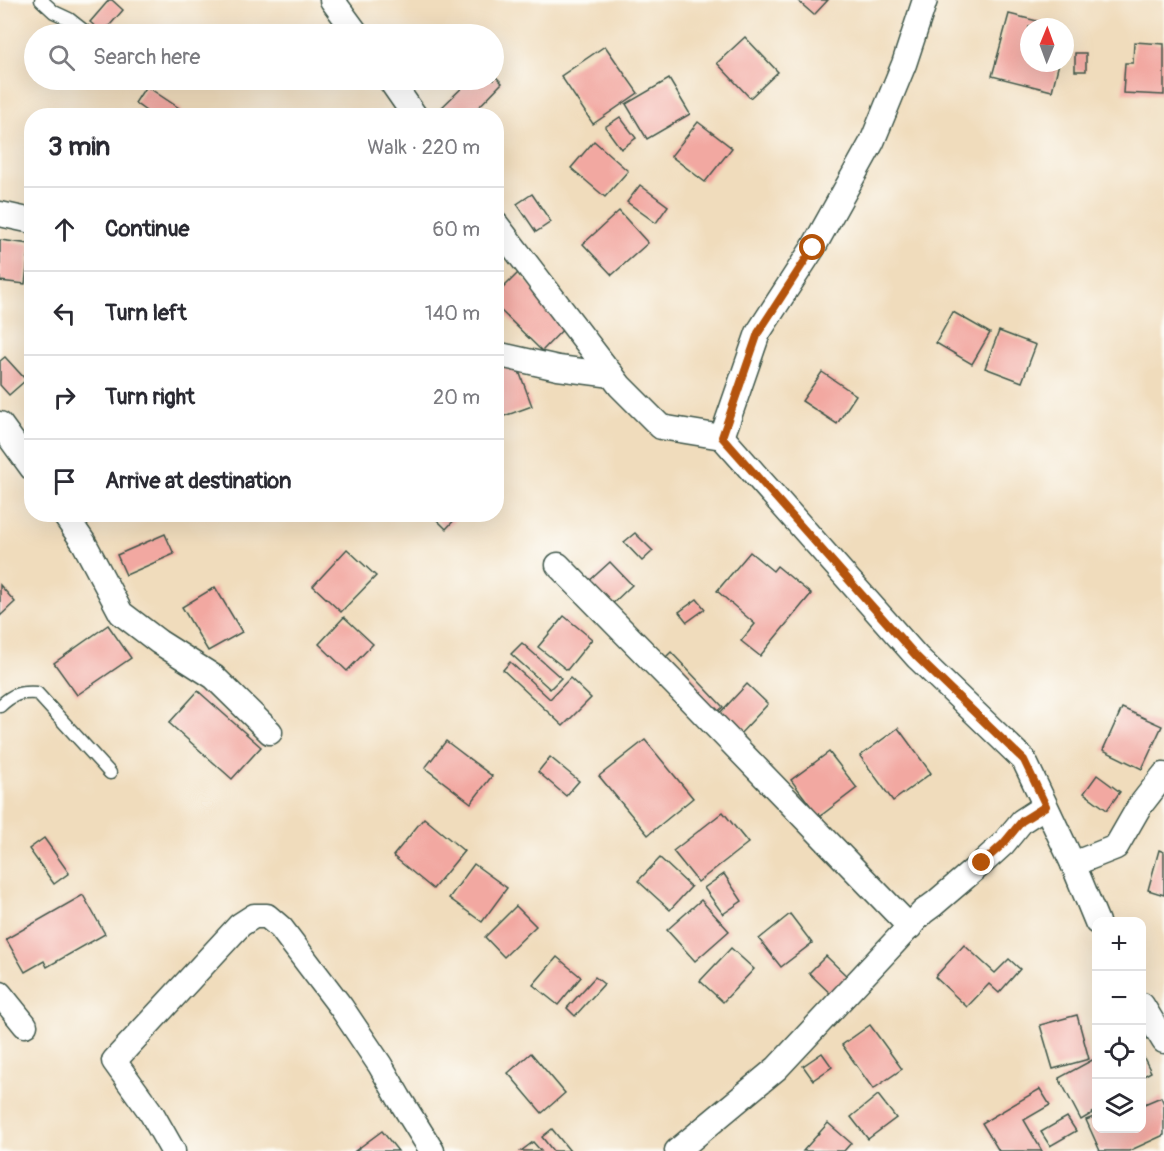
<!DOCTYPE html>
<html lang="en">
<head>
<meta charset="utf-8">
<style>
	body { margin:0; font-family:Pangolin,sans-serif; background:#f2f2f3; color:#2b2b33 }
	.controls { position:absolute; right:18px; bottom:18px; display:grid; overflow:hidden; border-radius:12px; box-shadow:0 6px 24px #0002 }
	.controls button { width:54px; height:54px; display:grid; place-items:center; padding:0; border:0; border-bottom:2px solid #e1e1e2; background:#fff; color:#2b2b33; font:30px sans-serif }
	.compass { position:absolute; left:1020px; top:18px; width:54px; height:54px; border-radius:50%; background:#fff; box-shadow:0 6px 24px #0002; rotate:1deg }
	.stop { position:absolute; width:18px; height:18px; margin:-14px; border:4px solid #b45309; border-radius:50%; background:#fff }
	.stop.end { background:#b45309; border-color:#fff; box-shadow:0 2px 6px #0008 }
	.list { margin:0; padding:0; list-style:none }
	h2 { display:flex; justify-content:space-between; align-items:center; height:78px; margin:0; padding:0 24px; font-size:26px }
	h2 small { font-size:20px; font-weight:400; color:#7c7c81 }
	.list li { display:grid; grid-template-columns:39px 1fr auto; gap:18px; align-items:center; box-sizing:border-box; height:84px; padding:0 24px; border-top:2px solid #e1e1e2 }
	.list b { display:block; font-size:22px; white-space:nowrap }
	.list em { font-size:20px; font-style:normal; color:#7c7c81 }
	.icon { flex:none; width:33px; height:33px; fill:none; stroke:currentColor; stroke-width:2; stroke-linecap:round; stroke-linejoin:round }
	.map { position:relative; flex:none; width:1164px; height:1151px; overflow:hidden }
	.search { position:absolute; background:#fff; box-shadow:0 6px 24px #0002; left:24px; top:24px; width:480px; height:66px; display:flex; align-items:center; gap:15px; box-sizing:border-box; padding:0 21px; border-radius:33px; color:#7c7c81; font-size:22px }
	.panel { position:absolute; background:#fff; box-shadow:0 6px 24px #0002; left:24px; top:108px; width:480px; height:414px; border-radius:24px }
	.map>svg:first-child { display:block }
	.building { fill:#f2a8a1 }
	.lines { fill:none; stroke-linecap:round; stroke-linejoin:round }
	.lane-casing { stroke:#3e5548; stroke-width:15 }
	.street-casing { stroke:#3e5548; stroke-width:27 }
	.lane { stroke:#fff; stroke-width:12 }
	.street { stroke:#fff; stroke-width:24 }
	.route { stroke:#b45309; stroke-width:8 }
</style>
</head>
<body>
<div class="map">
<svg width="1164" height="1151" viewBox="0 0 1164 1151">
	<rect width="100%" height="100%" fill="#fdfcf7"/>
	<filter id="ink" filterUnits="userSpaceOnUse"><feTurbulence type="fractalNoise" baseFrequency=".0167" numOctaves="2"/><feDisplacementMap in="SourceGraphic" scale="12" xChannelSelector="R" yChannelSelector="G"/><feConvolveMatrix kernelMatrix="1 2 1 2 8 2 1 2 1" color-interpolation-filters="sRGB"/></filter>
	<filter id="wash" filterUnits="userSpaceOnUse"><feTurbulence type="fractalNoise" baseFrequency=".008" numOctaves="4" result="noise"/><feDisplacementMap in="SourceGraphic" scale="24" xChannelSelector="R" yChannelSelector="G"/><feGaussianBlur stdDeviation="1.35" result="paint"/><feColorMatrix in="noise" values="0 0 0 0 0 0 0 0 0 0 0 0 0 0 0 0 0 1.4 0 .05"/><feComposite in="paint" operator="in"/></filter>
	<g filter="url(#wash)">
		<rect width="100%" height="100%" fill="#f0dcbc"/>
		<g id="blocks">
			<!-- building -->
			<g class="building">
				<polygon points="109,0 112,0 123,10 103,33 90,22"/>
				<polygon points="797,0 828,0 814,15"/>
				<polygon points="1009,14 1057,26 1029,27 1029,63 1059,63 1052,91 992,76"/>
				<polygon points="745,37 778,72 750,98 717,63"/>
				<polygon points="1134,42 1164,44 1164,95 1123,93 1125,63 1133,63"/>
				<polygon points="605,46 638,93 593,124 561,76"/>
				<rect x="1075" y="53" width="11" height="18"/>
				<polygon points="494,75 502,83 470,116 445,116 439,110 470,80 494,80"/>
				<polygon points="669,79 690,114 647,139 626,104"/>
				<polygon points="146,86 182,110 178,116 153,116 135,103"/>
				<polygon points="620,117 636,138 621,149 605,127"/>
				<polygon points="698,122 732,148 705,182 671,156"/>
				<polygon points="594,141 628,171 605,197 571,168"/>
				<polygon points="640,185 668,206 656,223 627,202"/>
				<polygon points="532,194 551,222 536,232 517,204"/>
				<polygon points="619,211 648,243 612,275 583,244"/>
				<polygon points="0,240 30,244 25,284 0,281"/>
				<polygon points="518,273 569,323 542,351 496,306 496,295"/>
				<polygon points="953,312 990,333 972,364 936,343"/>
				<polygon points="999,331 1036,345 1022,382 985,368"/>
				<polygon points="5,357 26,380 9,395 0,385 0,361"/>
				<polygon points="516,363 532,406 496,419 496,370"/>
				<polygon points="822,372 856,395 837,424 802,401"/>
				<polygon points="431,514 460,514 446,529"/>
				<polygon points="635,533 653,551 642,561 624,542"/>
				<polygon points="165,534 174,554 126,575 117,555"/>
				<polygon points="347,549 376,576 341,612 313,586"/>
				<polygon points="750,552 773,571 777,566 811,594 760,656 741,641 755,624 717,591"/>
				<polygon points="610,562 632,585 609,607 587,583"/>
				<polygon points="0,585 15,602 0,616"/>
				<polygon points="215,587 242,632 208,651 182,607"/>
				<polygon points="697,599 705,609 687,622 679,612"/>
				<polygon points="564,616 592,639 567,670 538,647"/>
				<polygon points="344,617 373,644 347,671 319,644"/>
				<polygon points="108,625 131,658 77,695 54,663"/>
				<polygon points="522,643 561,678 550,689 511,654"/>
				<polygon points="671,652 723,707 713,716 662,661"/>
				<polygon points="510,662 550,699 570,678 591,698 563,726 503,670"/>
				<polygon points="747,684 768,704 739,735 718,715"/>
				<polygon points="198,691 261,747 232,779 169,723"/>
				<polygon points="1122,708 1162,726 1142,769 1103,750"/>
				<polygon points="898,728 931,773 893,801 860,756"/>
				<polygon points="645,740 693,798 648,835 599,776"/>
				<polygon points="446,741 492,776 471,803 425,768"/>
				<polygon points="829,752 857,788 819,817 791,780"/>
				<polygon points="550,757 579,781 566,796 538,772"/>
				<polygon points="1097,775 1120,792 1107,810 1084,793"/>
				<polygon points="723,812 748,843 698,882 673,851"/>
				<polygon points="424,818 464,851 433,889 393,856"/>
				<polygon points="44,838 69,873 54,884 29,849"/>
				<polygon points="1159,850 1164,852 1164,895 1148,890"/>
				<polygon points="660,858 691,887 670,910 638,881"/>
				<polygon points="474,864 507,888 482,922 449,898"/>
				<polygon points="724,874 742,901 723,914 704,888"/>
				<polygon points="83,895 105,934 47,967 44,961 25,972 6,939"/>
				<polygon points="701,900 729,931 695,961 667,930"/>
				<polygon points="516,906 536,926 504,957 485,937"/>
				<polygon points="790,914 812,943 781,967 759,939"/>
				<polygon points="964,945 995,973 1009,959 1020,969 999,993 989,984 967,1007 935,977"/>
				<polygon points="731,948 754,969 723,1002 700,981"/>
				<polygon points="826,956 853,982 836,999 809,973"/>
				<polygon points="557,957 581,977 558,1005 533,985"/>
				<polygon points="595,977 604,984 575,1016 567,1008"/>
				<polygon points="1077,1015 1089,1059 1053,1069 1040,1025"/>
				<polygon points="870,1025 902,1069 873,1089 842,1045"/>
				<polygon points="531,1053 565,1093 542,1113 508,1073"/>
				<polygon points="822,1053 832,1067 813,1080 803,1066"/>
				<polygon points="1142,1054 1151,1072 1142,1077"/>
				<polygon points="1096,1058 1096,1111 1081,1120 1059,1078"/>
				<polygon points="1040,1089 1050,1105 1024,1120 1042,1151 999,1151 982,1123"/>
				<polygon points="878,1095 896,1118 868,1139 851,1117"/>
				<polygon points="1161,1097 1164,1104 1164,1135 1129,1151 1100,1151 1086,1120 1096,1116 1096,1128 1142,1128 1142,1105"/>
				<polygon points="1067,1117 1076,1131 1050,1146 1041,1132"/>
				<polygon points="828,1123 851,1143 844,1151 803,1151"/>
				<polygon points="552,1129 570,1151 553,1151 542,1137"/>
				<polygon points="382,1131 398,1151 355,1151"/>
				<polygon points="533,1142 541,1151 521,1151"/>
			</g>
		</g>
	</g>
	<g filter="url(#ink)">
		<use href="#blocks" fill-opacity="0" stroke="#3e5548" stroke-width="1.5"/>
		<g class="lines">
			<!-- lane casing -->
			<g class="lane-casing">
				<g id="lane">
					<polyline points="41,0 54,12 69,19 88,34"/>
					<path d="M0,706C13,694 19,692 37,693L110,773"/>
				</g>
			</g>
			<!-- street casing -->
			<g class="street-casing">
				<g id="street">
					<polyline points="332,0 357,34"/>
					<polyline points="390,80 415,116"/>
					<polyline points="0,214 32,221"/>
					<polyline points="496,224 620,386 661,427 722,437 917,657 1024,760 1073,864 1097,922"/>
					<polyline points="496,354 558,368 612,375"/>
					<polyline points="0,424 32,468"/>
					<polyline points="722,437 758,333 813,248 872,142 904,64 925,0"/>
					<polyline points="64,514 84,543 121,613 159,642 214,677 270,732"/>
					<polyline points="558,565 674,683 910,927"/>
					<polyline points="1073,864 1116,847 1139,807 1164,775"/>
					<polyline points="0,994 25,1025"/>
					<polyline points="1142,1005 1164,1041"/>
					<polyline points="173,1151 152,1114 114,1061 240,925 254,916 267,916 281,928 341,1007 380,1065 399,1098 432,1151"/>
					<polyline points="677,1151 777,1068 923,912 934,904 982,863 1003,844 1022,821 1045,806"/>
				</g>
			</g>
			<!-- lane -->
			<use href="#lane" class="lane"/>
			<!-- street -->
			<use href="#street" class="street"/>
		</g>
	</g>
	<g class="lines" filter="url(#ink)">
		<!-- route -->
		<polyline class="route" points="813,248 758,333 722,437 917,657 1024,760 1046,806 1022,821 1003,844 982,863"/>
	</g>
</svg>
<div class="controls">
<button>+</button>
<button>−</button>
<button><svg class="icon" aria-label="locate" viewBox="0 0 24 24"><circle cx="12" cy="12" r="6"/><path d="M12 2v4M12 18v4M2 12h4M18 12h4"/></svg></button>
<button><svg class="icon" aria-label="layers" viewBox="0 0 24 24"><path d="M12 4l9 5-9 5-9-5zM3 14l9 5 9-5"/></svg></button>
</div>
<svg class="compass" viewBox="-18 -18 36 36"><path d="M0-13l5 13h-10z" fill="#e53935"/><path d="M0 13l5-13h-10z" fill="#7c7c81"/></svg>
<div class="stop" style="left:813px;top:248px"></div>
<div class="stop end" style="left:982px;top:863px"></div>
<div class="search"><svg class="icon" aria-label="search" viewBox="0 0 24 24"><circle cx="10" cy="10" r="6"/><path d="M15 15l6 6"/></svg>Search here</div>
<section class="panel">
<h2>3 min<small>Walk · 220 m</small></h2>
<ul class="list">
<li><svg class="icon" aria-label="ahead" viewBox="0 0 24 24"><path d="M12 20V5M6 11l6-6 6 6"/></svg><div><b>Continue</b></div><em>60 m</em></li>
<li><svg class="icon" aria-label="left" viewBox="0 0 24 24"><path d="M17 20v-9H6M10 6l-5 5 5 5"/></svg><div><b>Turn left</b></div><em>140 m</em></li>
<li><svg class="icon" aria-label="right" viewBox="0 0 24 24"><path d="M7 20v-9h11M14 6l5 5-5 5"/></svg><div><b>Turn right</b></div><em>20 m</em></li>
<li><svg class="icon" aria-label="arrive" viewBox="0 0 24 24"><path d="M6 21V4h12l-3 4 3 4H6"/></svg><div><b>Arrive at destination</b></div></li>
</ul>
</section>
</div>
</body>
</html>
